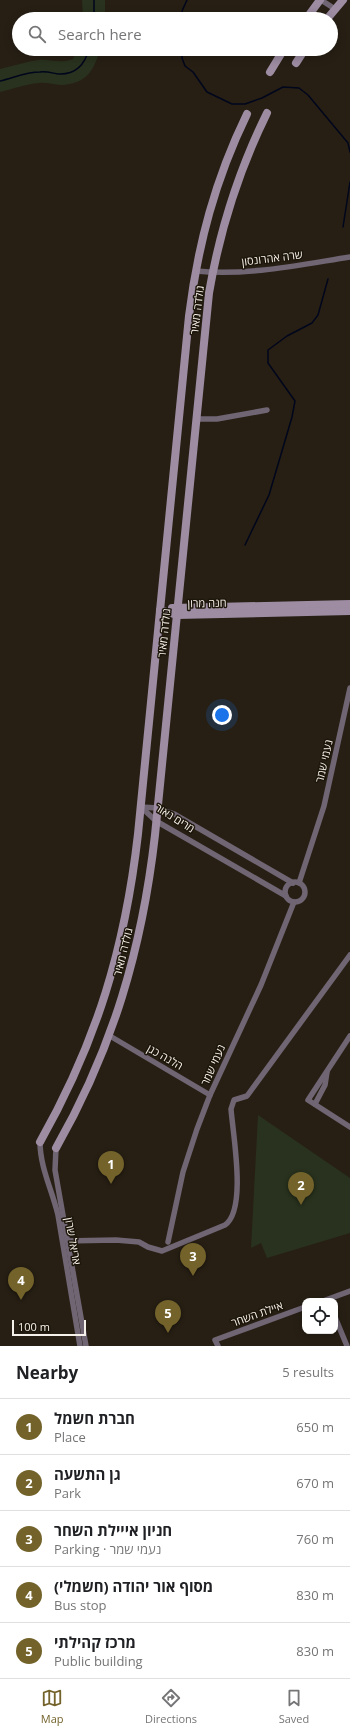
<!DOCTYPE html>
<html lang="en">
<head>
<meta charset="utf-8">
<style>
	body { margin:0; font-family:"Open Sans",Heebo,sans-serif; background:#f6f6f6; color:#202124 }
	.controls { position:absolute; right:12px; bottom:12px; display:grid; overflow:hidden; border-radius:8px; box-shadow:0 2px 10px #0003 }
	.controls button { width:36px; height:36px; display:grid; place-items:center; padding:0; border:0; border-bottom:1px solid #e0e0e0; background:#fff; color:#202124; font:20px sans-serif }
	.scale { position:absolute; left:12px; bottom:10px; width:74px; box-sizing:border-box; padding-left:4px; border:2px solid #f6f1ea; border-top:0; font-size:11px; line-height:14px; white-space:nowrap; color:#f6f1ea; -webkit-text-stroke:3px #1d160b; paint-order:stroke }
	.you { position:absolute; left:222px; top:715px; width:14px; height:14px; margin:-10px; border:3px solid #fff; border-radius:50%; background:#1a73e8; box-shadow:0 0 0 6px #1a73e833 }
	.badge { display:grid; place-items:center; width:26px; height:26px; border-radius:50%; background:#73632b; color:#fff; font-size:13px; font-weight:700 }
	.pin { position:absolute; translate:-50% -33px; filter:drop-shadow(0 1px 2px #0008) }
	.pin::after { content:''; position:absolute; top:21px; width:14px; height:12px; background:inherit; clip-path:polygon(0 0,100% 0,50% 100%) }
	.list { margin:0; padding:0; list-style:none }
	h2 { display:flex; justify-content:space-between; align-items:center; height:52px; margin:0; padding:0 16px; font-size:17px }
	h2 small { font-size:13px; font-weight:400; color:#757577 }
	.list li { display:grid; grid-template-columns:26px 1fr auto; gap:12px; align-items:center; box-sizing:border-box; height:56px; padding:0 16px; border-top:1px solid #e0e0e0 }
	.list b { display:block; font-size:15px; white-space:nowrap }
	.list p { margin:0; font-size:13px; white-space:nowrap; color:#757577 }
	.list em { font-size:13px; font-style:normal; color:#757577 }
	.icon { flex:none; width:22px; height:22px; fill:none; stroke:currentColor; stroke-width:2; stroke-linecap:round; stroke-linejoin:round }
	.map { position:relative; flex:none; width:350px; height:1346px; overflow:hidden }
	.search { position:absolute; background:#fff; box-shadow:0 2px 10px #0003; left:12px; right:12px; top:12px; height:44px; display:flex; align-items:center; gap:10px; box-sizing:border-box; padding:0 14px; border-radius:22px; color:#757577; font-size:15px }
	.sheet { height:332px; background:#fff }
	nav { display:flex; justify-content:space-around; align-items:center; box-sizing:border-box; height:56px; border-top:1px solid #e0e0e0; background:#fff; font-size:11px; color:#757577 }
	nav a { display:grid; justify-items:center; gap:2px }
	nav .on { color:#73632b }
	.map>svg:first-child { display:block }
	.green { fill:#29321e }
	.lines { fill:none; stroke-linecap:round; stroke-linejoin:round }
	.stream { stroke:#00061c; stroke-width:1.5 }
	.street { stroke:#6f6573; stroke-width:5.5 }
	.secondary { stroke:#9d8ca2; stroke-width:8 }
	.labels { text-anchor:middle; stroke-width:3; stroke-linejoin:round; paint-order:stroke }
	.street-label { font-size:11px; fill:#f6f1ea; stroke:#1d160b }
</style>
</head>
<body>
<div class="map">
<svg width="350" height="1346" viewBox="0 0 350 1346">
	<rect width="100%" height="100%" fill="#271f14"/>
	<!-- green -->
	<g class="green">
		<polygon points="82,0 105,0 105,19 83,19"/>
		<path d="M77,49H100C94,71 86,84 61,85C54,85 47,82 39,83C26,84 13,89 0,92V69C13,66 25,62 38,60C51,59 60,64 73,59Z"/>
		<polygon points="258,1115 350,1178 350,1233 267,1258 261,1243 251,1248"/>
	</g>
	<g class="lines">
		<!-- stream -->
		<g class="stream">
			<polyline points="94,0 94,19"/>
			<polyline points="183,19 182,11 187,0"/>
			<polyline points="182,49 182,58 185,66 193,72 207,92 232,104 245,104 262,98 283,87 299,88 308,95 348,143 350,152"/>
			<path d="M0,81C13,78 26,72 40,72C46,71 52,73 58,74C76,75 85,64 89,49"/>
			<polyline points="343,227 350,182"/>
			<polyline points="245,545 269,495 292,417 295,401 268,363 268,350 287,336 312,323 318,315 328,279"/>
		</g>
		<!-- street -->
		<g class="street">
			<polyline points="321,0 335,9"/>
			<path d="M196,271C248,276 299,265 350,257"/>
			<polyline points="196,419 217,419 267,410"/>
			<polyline points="140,807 158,808 174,814 293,883"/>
			<polyline points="141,807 156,821 286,896"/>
			<circle cx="295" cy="892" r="10"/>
			<polyline points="299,883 324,806 350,688"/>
			<polyline points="110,1036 210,1095"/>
			<polyline points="350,1036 308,1100 350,1127"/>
			<polyline points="315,1104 325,1085 327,1072"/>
			<path d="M40,1142C40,1167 52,1190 58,1215L80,1346"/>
			<polyline points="56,1148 55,1170 86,1346"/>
			<path d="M63,1241L116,1240L139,1242L148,1247L162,1251L225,1225C247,1210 233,1135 231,1109L234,1100L247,1096L350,955"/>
			<polyline points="168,1242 183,1172 197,1129 210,1095 261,985 294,902"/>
			<polyline points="323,1301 350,1291"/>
			<polyline points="335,1317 347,1346"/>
			<polyline points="218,1346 215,1340 305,1307"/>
		</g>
		<!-- secondary -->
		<g class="secondary">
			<polyline points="306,19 320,0"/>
			<polyline points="327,19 343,0"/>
			<polyline points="296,63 305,49"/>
			<polyline points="270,72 284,49"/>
			<polyline points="172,608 350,604"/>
			<polyline points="160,610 177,615 350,611"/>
			<path d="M40,1142C97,1041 125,948 138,834L189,316C198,244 215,180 247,114"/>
			<path d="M56,1148C113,1048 142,949 155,835L209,293C220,229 238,172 267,113"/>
		</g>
	</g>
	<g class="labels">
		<!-- street labels -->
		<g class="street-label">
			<text transform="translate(272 258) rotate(-7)" y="4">שרה אהרונסון</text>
			<text transform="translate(197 310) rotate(-83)" y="4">גולדה מאיר</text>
			<text transform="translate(207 603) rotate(-1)" y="4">חנה מרון</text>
			<text transform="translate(164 633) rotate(-84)" y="4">גולדה מאיר</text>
			<text transform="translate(324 761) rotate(-77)" y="4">נעמי שמר</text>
			<text transform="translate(175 818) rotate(32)" y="4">מרים נאור</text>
			<text transform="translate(123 952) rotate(-76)" y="4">גולדה מאיר</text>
			<text transform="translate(165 1057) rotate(30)" y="4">הלנה כגן</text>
			<text transform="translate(213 1065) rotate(-66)" y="4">נעמי שמר</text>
			<text transform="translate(73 1241) rotate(80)" y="4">אריאל שרון</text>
			<text transform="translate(257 1314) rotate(-20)" y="4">איילת השחר</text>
		</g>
	</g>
</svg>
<div class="controls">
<button><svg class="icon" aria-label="locate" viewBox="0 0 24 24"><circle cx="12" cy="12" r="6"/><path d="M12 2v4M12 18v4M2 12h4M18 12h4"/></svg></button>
</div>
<div class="scale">100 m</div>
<div class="you"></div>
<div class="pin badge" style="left:111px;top:1184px">1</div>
<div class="pin badge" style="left:301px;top:1205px">2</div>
<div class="pin badge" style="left:193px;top:1276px">3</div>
<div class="pin badge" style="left:21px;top:1300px">4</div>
<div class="pin badge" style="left:168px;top:1333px">5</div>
<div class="search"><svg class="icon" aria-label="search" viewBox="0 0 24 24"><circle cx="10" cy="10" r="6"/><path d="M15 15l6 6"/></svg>Search here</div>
</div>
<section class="sheet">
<h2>Nearby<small>5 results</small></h2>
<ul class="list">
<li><span class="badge">1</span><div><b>חברת חשמל</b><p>Place</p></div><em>650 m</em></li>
<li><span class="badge">2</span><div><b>גן התשעה</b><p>Park</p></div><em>670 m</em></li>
<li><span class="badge">3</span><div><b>חניון אייילת השחר</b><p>Parking · נעמי שמר</p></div><em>760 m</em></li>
<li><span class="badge">4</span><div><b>מסוף אור יהודה (חשמלי)</b><p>Bus stop</p></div><em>830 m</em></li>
<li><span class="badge">5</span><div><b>מרכז קהילתי</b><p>Public building</p></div><em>830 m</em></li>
</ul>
</section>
<nav>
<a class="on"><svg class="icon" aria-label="map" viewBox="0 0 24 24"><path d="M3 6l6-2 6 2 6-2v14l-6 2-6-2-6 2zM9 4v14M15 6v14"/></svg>Map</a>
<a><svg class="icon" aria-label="directions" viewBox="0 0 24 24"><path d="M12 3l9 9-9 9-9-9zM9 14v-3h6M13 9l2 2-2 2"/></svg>Directions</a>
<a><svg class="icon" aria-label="saved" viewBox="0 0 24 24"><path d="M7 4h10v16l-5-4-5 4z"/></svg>Saved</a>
</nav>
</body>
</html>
